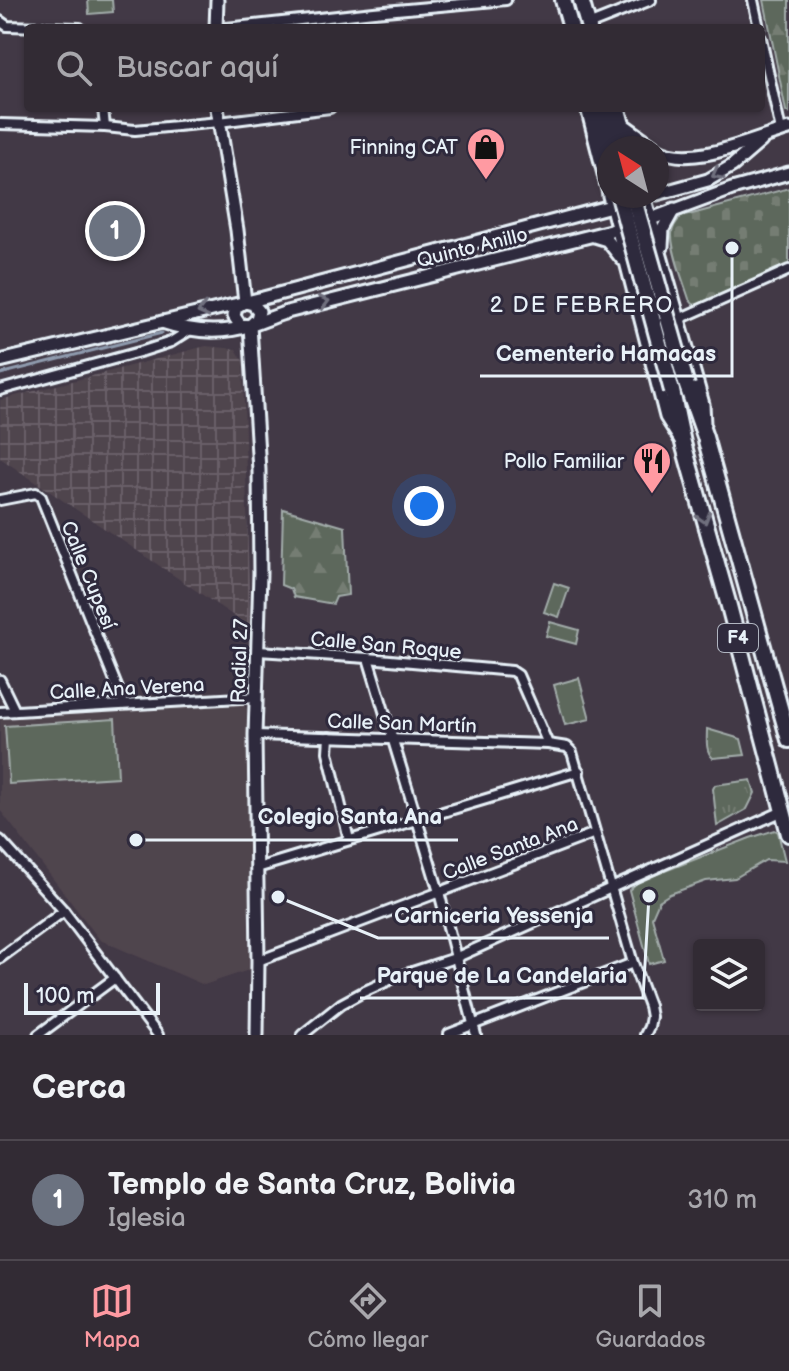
<!DOCTYPE html>
<html lang="es">
<head>
<meta charset="utf-8">
<style>
	body { margin:0; font-family:"Balsamiq Sans",sans-serif; background:#3a333c; color:#f1f3f6 }
	.controls { position:absolute; right:24px; bottom:24px; display:grid; overflow:hidden; border-radius:8px; box-shadow:0 2px 6px #0004 }
	.controls button { width:72px; height:72px; display:grid; place-items:center; padding:0; border:0; border-bottom:2px solid #4d474f; background:#322b34; color:#f1f3f6; font:40px sans-serif }
	.compass { position:absolute; left:597px; top:136px; width:72px; height:72px; border-radius:50%; background:#322b34; box-shadow:0 2px 6px #0004; rotate:324deg }
	.scale { position:absolute; left:24px; bottom:20px; width:136px; box-sizing:border-box; padding-left:8px; border:4px solid #e8f1f8; border-top:0; font-size:22px; line-height:28px; white-space:nowrap; color:#e8f1f8; -webkit-text-stroke:6px #2f2a3d; paint-order:stroke }
	.you { position:absolute; left:424px; top:506px; width:28px; height:28px; margin:-20px; border:6px solid #fff; border-radius:50%; background:#1a73e8; box-shadow:0 0 0 12px #1a73e833 }
	.badge { display:grid; place-items:center; width:52px; height:52px; border-radius:50%; background:#ff9aa2; color:#fff; font-size:26px; font-weight:700 }
	.pin { position:absolute; translate:-50% -50%; border:4px solid #fff; box-shadow:0 2px 8px #0006 }
	.list { margin:0; padding:0; list-style:none }
	h2 { display:flex; justify-content:space-between; align-items:center; height:104px; margin:0; padding:0 32px; font-size:34px }
	h2 small { font-size:26px; font-weight:400; color:#a8a7ac }
	.list li { display:grid; grid-template-columns:52px 1fr auto; gap:24px; align-items:center; box-sizing:border-box; height:120px; padding:0 32px; border-top:2px solid #4d474f }
	.list b { display:block; font-size:30px; white-space:nowrap }
	.list p { margin:0; font-size:26px; white-space:nowrap; color:#a8a7ac }
	.list em { font-size:26px; font-style:normal; color:#a8a7ac }
	.icon { flex:none; width:44px; height:44px; fill:none; stroke:currentColor; stroke-width:2; stroke-linecap:round; stroke-linejoin:round }
	.map { position:relative; flex:none; width:789px; height:1035px; overflow:hidden }
	.search { position:absolute; background:#322b34; box-shadow:0 2px 6px #0004; left:24px; right:24px; top:24px; height:88px; display:flex; align-items:center; gap:20px; box-sizing:border-box; padding:0 28px; border-radius:8px; color:#a8a7ac; font-size:30px }
	.sheet { height:224px; background:#322b34 }
	nav { display:flex; justify-content:space-around; align-items:center; box-sizing:border-box; height:112px; border-top:2px solid #4d474f; background:#322b34; font-size:22px; color:#a8a7ac }
	nav a { display:grid; justify-items:center; gap:4px }
	nav .on { color:#ff9aa2 }
	.map>svg:first-child { display:block }
	.built { fill:#50444d }
	.industrial { fill:url(#industrial-grid) }
	.grass { fill:url(#grass-tufts); stroke:#a2acaa; stroke-width:2 }
	.forest { fill:url(#forest-firs); stroke:#a2acaa; stroke-width:2 }
	.cemetery { fill:url(#cemetery-stones); stroke:#a2acaa; stroke-width:2 }
	.park { fill:#5d675b; stroke:#a2acaa; stroke-width:2 }
	.lines { fill:none; stroke-linecap:round; stroke-linejoin:round }
	.stream { stroke:#8f9bae; stroke-width:3 }
	.street-casing { stroke:#e8f1f8; stroke-width:14 }
	.secondary-casing { stroke:#e8f1f8; stroke-width:17 }
	.highway-casing { stroke:#e8f1f8; stroke-width:20 }
	.street { stroke:#2f2a3d; stroke-width:8 }
	.secondary { stroke:#2f2a3d; stroke-width:11 }
	.highway { stroke:#2f2a3d; stroke-width:14 }
	.highway-bridge-casing { stroke:#e8f1f8; stroke-width:20; stroke-linecap:butt }
	.highway-bridge { stroke:#2f2a3d; stroke-width:14 }
	.oneway { stroke:#70707e }
	.labels { text-anchor:middle; stroke-width:6; stroke-linejoin:round; paint-order:stroke }
	.shield { fill:#2f2a3d; stroke:#b0b5c0; stroke-width:2 }
	.shield-label { font-size:18px; font-weight:bold; fill:#e8f1f8 }
	.poi-label { font-size:20px; fill:#e8f1f8; stroke:#2f2a3d; text-anchor:end }
	.street-label { font-size:20px; fill:#e8f1f8; stroke:#2f2a3d }
	.neighbourhood-label { font-size:22px; letter-spacing:2px; fill:#e8f1f8; stroke:#2f2a3d }
	.leader { fill:none; stroke:#e8f1f8; stroke-width:3 }
	.callout-dot { fill:#e8f1f8; stroke:#2f2a3d; stroke-width:3 }
	.callout-label { font-size:22px; text-anchor:middle; font-weight:bold; fill:#e8f1f8; stroke:#2f2a3d; stroke-width:6; stroke-linejoin:round; paint-order:stroke }
</style>
</head>
<body>
<div class="map">
<svg width="789" height="1035" viewBox="0 0 789 1035">
	<defs>
		<pattern id="industrial-grid" width="8" height="8" patternUnits="userSpaceOnUse" patternTransform="scale(2)"><rect width="8" height="8" fill="#50444d"/><path d="M0 4h8M4 0v8" fill="none" stroke="#695f67"/></pattern>
		<pattern id="grass-tufts" width="24" height="20" patternUnits="userSpaceOnUse" patternTransform="scale(2)"><rect width="24" height="20" fill="#5d675b"/><path d="M3 7l-1-3M5 7V3M7 7l1-3M15 17l-1-3M17 17v-4M19 17l1-3" fill="none" stroke="#747d73"/></pattern>
		<pattern id="forest-firs" width="22" height="20" patternUnits="userSpaceOnUse" patternTransform="scale(2)"><rect width="22" height="20" fill="#5d675b"/><path d="M5 1l3.5 6h-7zM16 11l3.5 6h-7z" fill="#747d73"/></pattern>
		<pattern id="cemetery-stones" width="16" height="16" patternUnits="userSpaceOnUse" patternTransform="scale(2)"><rect width="16" height="16" fill="#5d675b"/><path d="M2 7V4a2 2 0 0 1 4 0v3zM10 15v-3a2 2 0 0 1 4 0v3z" fill="#747d73"/></pattern>
	</defs>
	<rect width="100%" height="100%" fill="#423946"/>
	<filter id="ink" filterUnits="userSpaceOnUse"><feTurbulence type="fractalNoise" baseFrequency=".0125" numOctaves="2"/><feDisplacementMap in="SourceGraphic" scale="16" xChannelSelector="R" yChannelSelector="G"/><feConvolveMatrix kernelMatrix="1 2 1 2 8 2 1 2 1" color-interpolation-filters="sRGB"/></filter>
	<g filter="url(#ink)">
		<!-- built -->
		<polygon class="built" points="243,704 247,709 249,970 204,985 100,940 0,810 0,717"/>
		<!-- industrial -->
		<polygon class="industrial" points="206,346 236,349 243,361 250,627 0,458 0,400"/>
		<!-- grass -->
		<g class="grass">
			<path d="M707,729L741,739L745,755L713,758C705,752 707,738 707,729Z"/>
			<polygon points="751,780 755,793 747,809 717,826 713,789 715,785"/>
		</g>
		<!-- forest -->
		<g class="forest">
			<polygon points="764,0 789,0 789,113 786,111"/>
			<polygon points="283,509 345,527 348,595 336,597 333,604 294,597 291,589 281,585"/>
		</g>
		<!-- cemetery -->
		<path class="cemetery" d="M789,188V264L699,306L693,304L689,299C684,283 671,251 672,234C672,227 676,222 681,217Z"/>
		<!-- park -->
		<g class="park">
			<polygon points="88,0 112,0 113,12 89,14"/>
			<polygon points="554,583 569,588 559,617 544,612"/>
			<polygon points="550,622 579,630 576,644 546,636"/>
			<polygon points="579,678 590,719 565,725 554,685"/>
			<polygon points="115,719 118,777 9,784 5,726"/>
			<polygon points="775,830 778,832 785,861 766,860 735,878 706,881 670,894 659,901 652,917 664,960 649,964 629,890 639,881 750,838"/>
		</g>
		<g class="lines">
			<!-- stream -->
			<polyline class="stream" points="0,374 162,333"/>
			<!-- street casing -->
			<g class="street-casing">
				<g id="street">
					<polyline points="753,0 759,28"/>
					<polyline points="0,21 7,26 80,28"/>
					<polyline points="588,25 651,0"/>
					<polyline points="226,28 374,12 506,0"/>
					<polyline points="761,38 781,131"/>
					<polyline points="103,108 105,127"/>
					<polyline points="0,124 105,127 135,130 219,122 330,108"/>
					<polyline points="679,319 789,270"/>
					<polyline points="0,390 143,351 171,342 190,330"/>
					<polyline points="0,500 36,493 41,497 124,704"/>
					<polyline points="258,651 368,658 512,671 518,675 548,744 567,747 572,752 633,963 649,1006 651,1017 649,1027 645,1035"/>
					<polyline points="368,658 439,892 476,1035"/>
					<polyline points="0,680 15,711"/>
					<polyline points="0,712 257,697"/>
					<polyline points="255,735 548,744"/>
					<polyline points="329,737 328,752 349,840"/>
					<polyline points="0,840 64,911 158,1035"/>
					<polyline points="257,868 579,771"/>
					<polyline points="0,958 64,911"/>
					<polyline points="258,961 595,833"/>
					<polyline points="449,1034 633,963"/>
					<polyline points="38,1035 115,978"/>
					<polyline points="302,1035 341,1004 363,992 394,978 455,958 783,811"/>
				</g>
			</g>
			<!-- secondary casing -->
			<g class="secondary-casing">
				<g id="secondary">
					<polyline points="216,28 217,0"/>
					<polyline points="217,108 237,230 245,302"/>
					<polyline points="587,108 609,194"/>
					<polyline points="619,108 630,148"/>
					<polyline points="624,125 656,148"/>
					<path d="M657,149C691,169 753,139 789,129"/>
					<polyline points="657,194 708,180 732,166 761,141"/>
					<polyline points="609,196 666,417 680,439"/>
					<polyline points="644,196 703,404 704,424"/>
					<polyline points="594,236 607,240 622,259"/>
					<polyline points="662,247 663,229 674,209"/>
					<polyline points="244,302 236,307 234,316 240,325 250,326"/>
					<polyline points="245,302 253,304 259,311 257,319 250,326 259,470 260,573 255,735 258,961 257,1035"/>
					<path d="M162,322C191,332 221,335 251,325C263,321 275,316 287,312L618,229L651,219L732,189L789,173"/>
					<polyline points="0,361 263,298 649,196"/>
				</g>
			</g>
			<!-- highway casing -->
			<g class="highway-casing">
				<g id="highway">
					<polyline points="563,0 571,28"/>
					<polyline points="581,0 589,28"/>
					<polyline points="596,108 609,158"/>
					<polyline points="609,108 620,148"/>
					<polyline points="687,386 705,437 789,740"/>
					<polyline points="672,391 683,443 729,606 789,834"/>
				</g>
			</g>
			<!-- street -->
			<use href="#street" class="street"/>
			<!-- secondary -->
			<use href="#secondary" class="secondary"/>
			<!-- highway -->
			<use href="#highway" class="highway"/>
			<!-- highway-bridge casing -->
			<g class="highway-bridge-casing">
				<g id="highway-bridge">
					<polyline points="619,196 672,391"/>
					<polyline points="633,196 687,386"/>
				</g>
			</g>
			<!-- highway-bridge -->
			<use href="#highway-bridge" class="highway-bridge"/>
		</g>
		<!-- one-way arrows -->
		<defs><path id="oneway-chevron" d="M-2-3.5L2.5 0L-2 3.5" fill="none" stroke-width="1.6" stroke-linecap="round" stroke-linejoin="round" transform="scale(2)"/></defs>
		<g class="oneway">
			<use href="#oneway-chevron" transform="translate(717 174) rotate(152)"/>
			<use href="#oneway-chevron" transform="translate(324 302) rotate(-14)"/>
			<use href="#oneway-chevron" transform="translate(203 311) rotate(166)"/>
			<use href="#oneway-chevron" transform="translate(704 518) rotate(74)"/>
		</g>
	</g>
	<!-- icons -->
	<defs>
		<g id="shop-pin" transform="scale(2)"><path d="M0 17L-7.5 6A9.5 9.5 0 1 1 7.5 6Z" fill="#ff9aa2" stroke="#2f2a3d"/><path d="M-5-2.5h2.3a2.7 3.5 0 0 1 5.4 0H5L5.5 6h-11ZM-1.5-2.5h3a1.5 2.3 0 0 0-3 0Z" fill="#111"/></g>
		<g id="restaurant-pin" transform="scale(2)"><path d="M0 17L-7.5 6A9.5 9.5 0 1 1 7.5 6Z" fill="#ff9aa2" stroke="#2f2a3d"/><path d="M-5-6h1v4h1v-4h1v4h1v-4h1v5L-1.5 .5V6h-2V.5L-5-1ZM5-6V6H3V1.5H1.5Q1.5-4 5-6Z" fill="#111"/></g>
	</defs>
	<g fill-rule="evenodd">
		<use href="#shop-pin" x="486" y="147"/>
		<use href="#restaurant-pin" x="652" y="461"/>
	</g>
	<g class="labels">
		<!-- shield labels -->
		<rect class="shield" x="718" y="624" width="40" height="28" rx="6"/>
		<g class="shield-label">
			<text x="738" y="644">F4</text>
		</g>
		<!-- poi labels -->
		<g class="poi-label">
			<text x="458" y="154">Finning CAT</text>
			<text x="624" y="468">Pollo Familiar</text>
		</g>
		<!-- street labels -->
		<g class="street-label">
			<text transform="translate(472 247) rotate(-14)" y="7">Quinto Anillo</text>
			<text transform="translate(89 575) rotate(68)" y="7">Calle Cupesí</text>
			<text transform="translate(386 645) rotate(5)" y="7">Calle San Roque</text>
			<text transform="translate(239 661) rotate(-88)" y="7">Radial 27</text>
			<text transform="translate(127 688) rotate(-3)" y="7">Calle Ana Verena</text>
			<text transform="translate(402 723) rotate(2)" y="7">Calle San Martín</text>
			<text transform="translate(510 848) rotate(-21)" y="7">Calle Santa Ana</text>
		</g>
		<!-- neighbourhood labels -->
		<g class="neighbourhood-label">
			<text x="582" y="312">2 DE FEBRERO</text>
		</g>
	</g>
	<!-- callouts -->
	<path class="leader" d="M732 248L732 376H480M136 840L242 840H458M278 897L378 938H609M649 896L643 998H360"/>
	<g class="callout-dot">
		<circle cx="732" cy="248" r="8"/>
		<circle cx="136" cy="840" r="8"/>
		<circle cx="278" cy="897" r="8"/>
		<circle cx="649" cy="896" r="8"/>
	</g>
	<g class="callout-label">
		<text x="606" y="361">Cementerio Hamacas</text>
		<text x="350" y="824">Colegio Santa Ana</text>
		<text x="494" y="923">Carniceria Yessenja</text>
		<text x="502" y="983">Parque de La Candelaria</text>
	</g>
</svg>
<div class="controls">
<button><svg class="icon" aria-label="layers" viewBox="0 0 24 24"><path d="M12 4l9 5-9 5-9-5zM3 14l9 5 9-5"/></svg></button>
</div>
<svg class="compass" viewBox="-18 -18 36 36"><path d="M0-13l5 13h-10z" fill="#e53935"/><path d="M0 13l5-13h-10z" fill="#a8a7ac"/></svg>
<div class="scale">100 m</div>
<div class="you"></div>
<div class="pin badge" style="left:115px;top:231px;background:#6b7280">1</div>
<div class="search"><svg class="icon" aria-label="search" viewBox="0 0 24 24"><circle cx="10" cy="10" r="6"/><path d="M15 15l6 6"/></svg>Buscar aquí</div>
</div>
<section class="sheet">
<h2>Cerca<small></small></h2>
<ul class="list">
<li><span class="badge" style="background:#6b7280">1</span><div><b>Templo de Santa Cruz, Bolivia</b><p>Iglesia</p></div><em>310 m</em></li>
</ul>
</section>
<nav>
<a class="on"><svg class="icon" aria-label="map" viewBox="0 0 24 24"><path d="M3 6l6-2 6 2 6-2v14l-6 2-6-2-6 2zM9 4v14M15 6v14"/></svg>Mapa</a>
<a><svg class="icon" aria-label="directions" viewBox="0 0 24 24"><path d="M12 3l9 9-9 9-9-9zM9 14v-3h6M13 9l2 2-2 2"/></svg>Cómo llegar</a>
<a><svg class="icon" aria-label="saved" viewBox="0 0 24 24"><path d="M7 4h10v16l-5-4-5 4z"/></svg>Guardados</a>
</nav>
</body>
</html>
